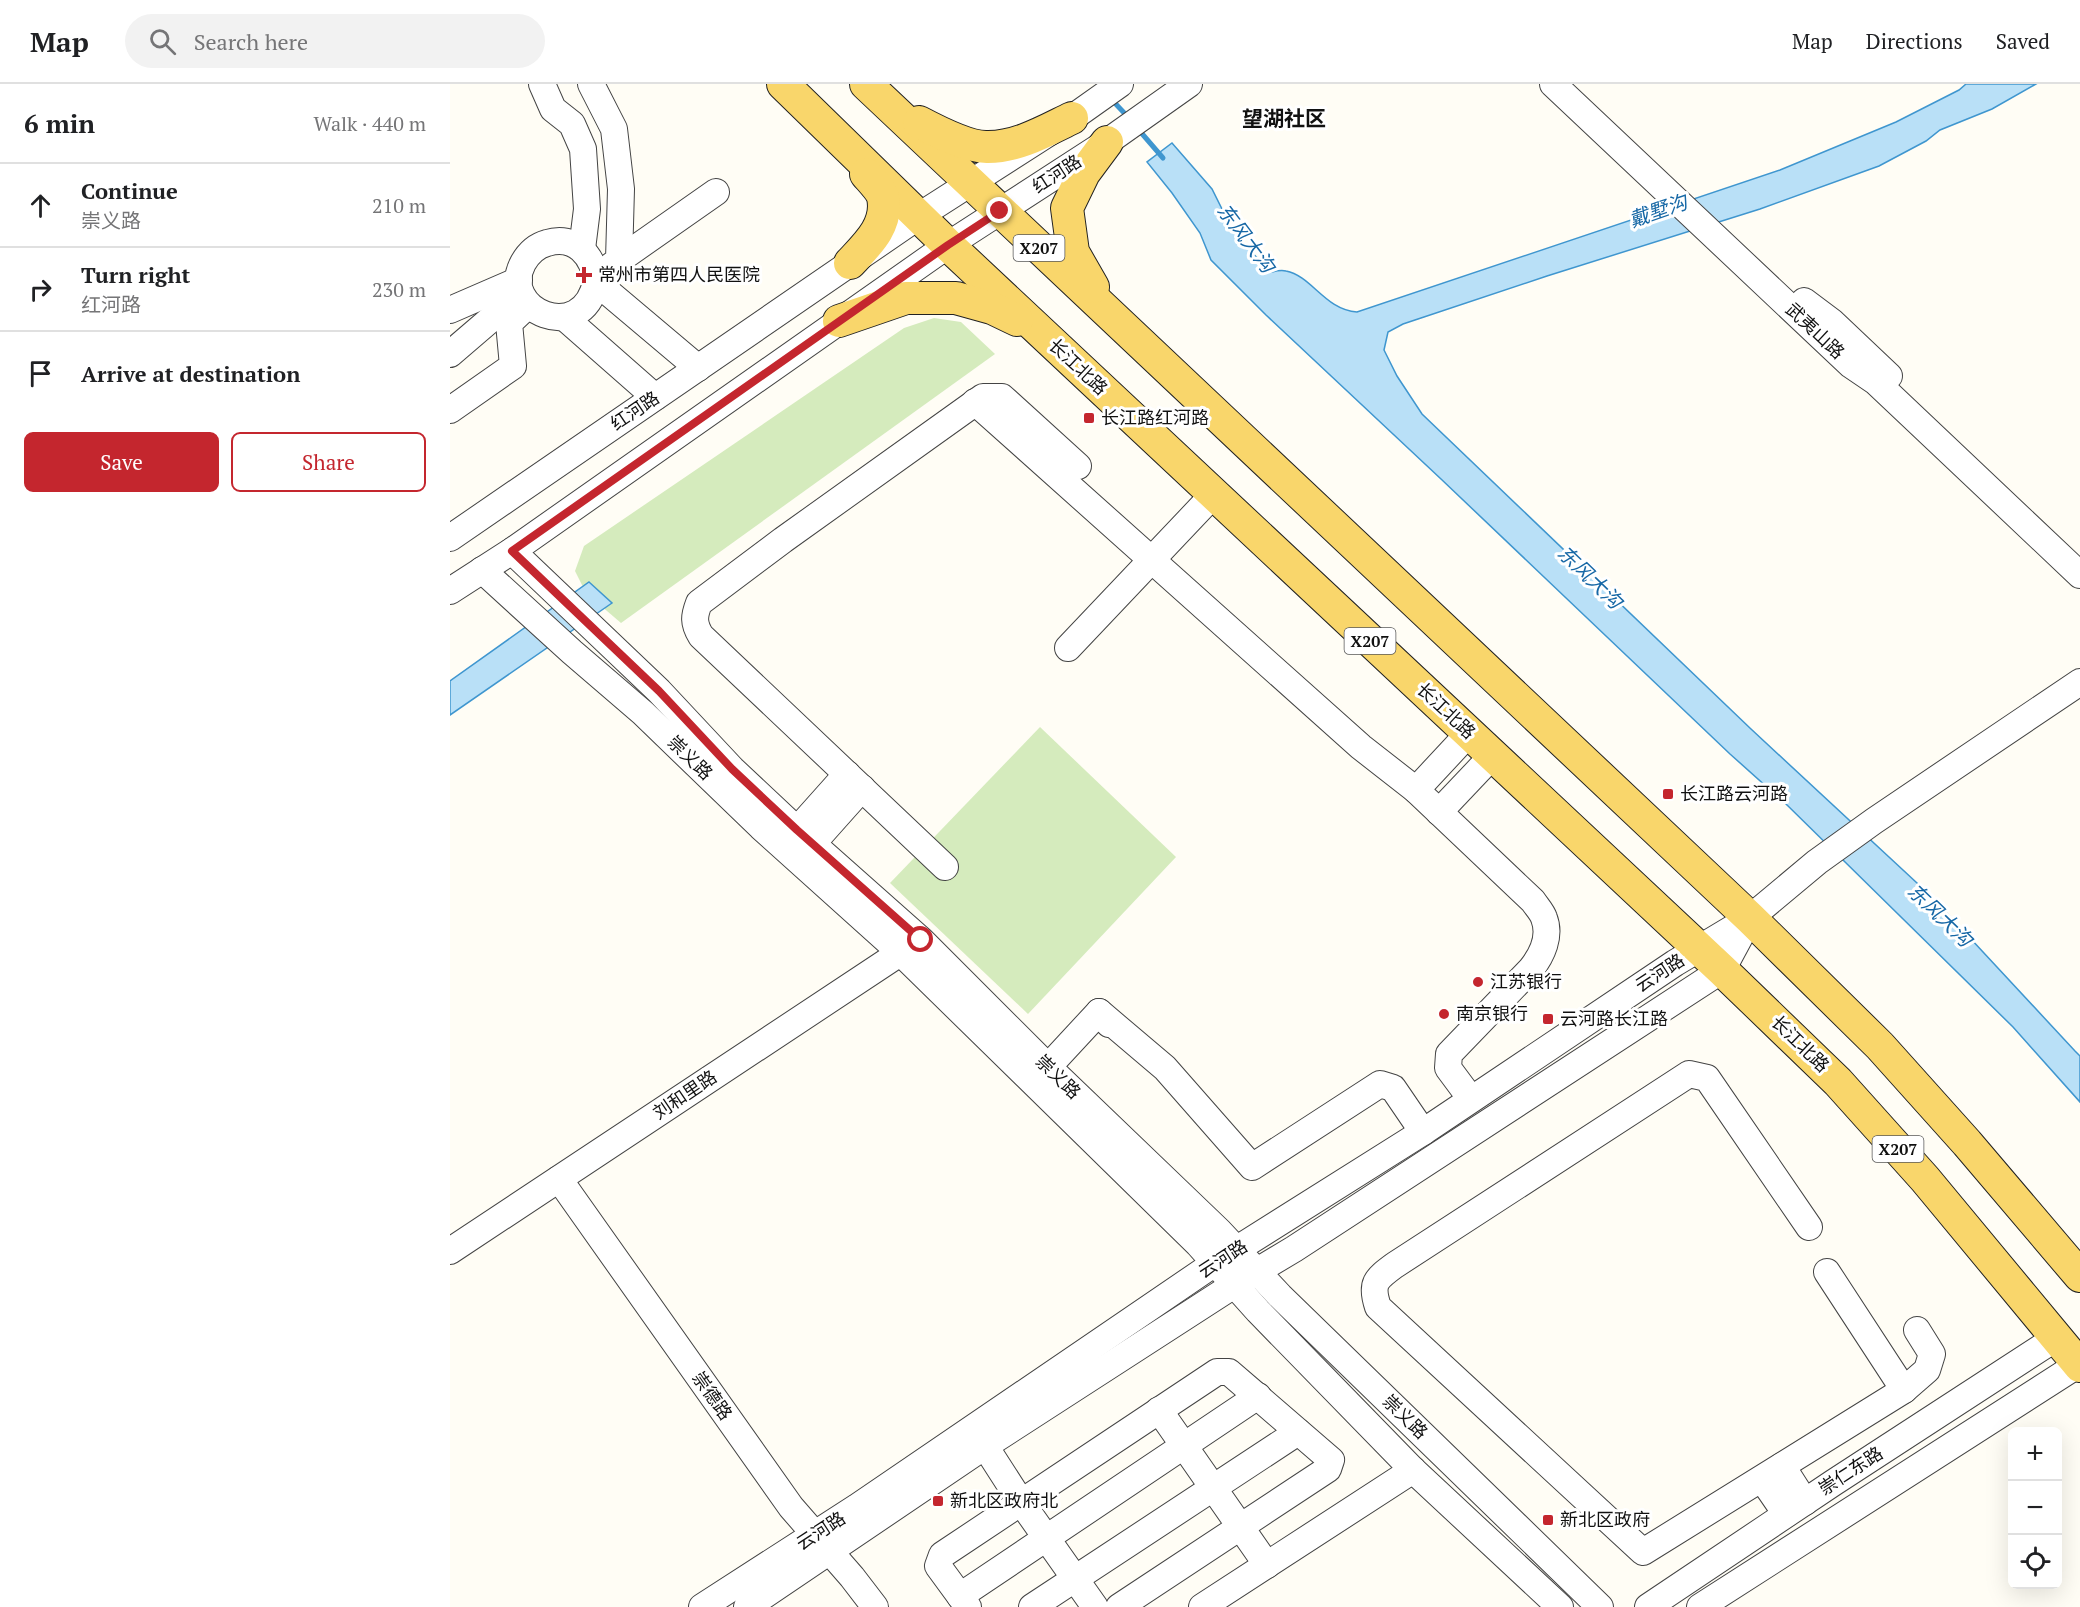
<!DOCTYPE html>
<html lang="en">
<head>
<meta charset="utf-8">
<style>
	body { margin:0; font-family:"PT Serif","Noto Sans SC",serif; background:#f2f2f2; color:#202124 }
	.controls { position:absolute; right:18px; bottom:18px; display:grid; overflow:hidden; border-radius:9px; box-shadow:0 6px 24px #0002 }
	.controls button { width:54px; height:54px; display:grid; place-items:center; padding:0; border:0; border-bottom:2px solid #e0e0e0; background:#fff; color:#202124; font:30px sans-serif }
	.stop { position:absolute; width:18px; height:18px; margin:-14px; border:4px solid #c4262e; border-radius:50%; background:#fff }
	.stop.end { background:#c4262e; border-color:#fff; box-shadow:0 2px 6px #0008 }
	.list { margin:0; padding:0; list-style:none }
	h2 { display:flex; justify-content:space-between; align-items:center; height:78px; margin:0; padding:0 24px; font-size:26px }
	h2 small { font-size:20px; font-weight:400; color:#757577 }
	.list li { display:grid; grid-template-columns:39px 1fr auto; gap:18px; align-items:center; box-sizing:border-box; height:84px; padding:0 24px; border-top:2px solid #e0e0e0 }
	.list b { display:block; font-size:22px; white-space:nowrap }
	.list p { margin:0; font-size:20px; white-space:nowrap; color:#757577 }
	.list em { font-size:20px; font-style:normal; color:#757577 }
	.actions { display:flex; gap:12px; padding:18px 24px }
	.actions a { flex:1; padding:14px 0; border:2px solid #c4262e; border-radius:9px; text-align:center; font-size:21px; color:#c4262e }
	.actions .main { background:#c4262e; color:#fff }
	.icon { flex:none; width:33px; height:33px; fill:none; stroke:currentColor; stroke-width:2; stroke-linecap:round; stroke-linejoin:round }
	.map { position:relative; flex:none; width:1630px; height:1523px; overflow:hidden }
	header { display:flex; align-items:center; gap:36px; box-sizing:border-box; height:84px; padding:0 30px; background:#fff; border-bottom:2px solid #e0e0e0 }
	header strong { font-size:28px }
	nav { display:flex; gap:33px; margin-inline-start:auto; font-size:21px }
	.search { width:420px; height:54px; background:#f2f2f2; display:flex; align-items:center; gap:15px; box-sizing:border-box; padding:0 21px; border-radius:33px; color:#757577; font-size:22px }
	main { display:flex }
	aside { flex:1; background:#fff }
	.map>svg:first-child { display:block }
	.green { fill:#d5ebbd }
	.water { fill:#b9e0f7; stroke:#3f96cf; stroke-width:1.5 }
	.lines { fill:none; stroke-linecap:round; stroke-linejoin:round }
	.stream { stroke:#3f96cf; stroke-width:5 }
	.minor-casing { stroke:#444; stroke-width:28 }
	.major-casing { stroke:#222; stroke-width:34 }
	.minor { stroke:#fff; stroke-width:26 }
	.major { stroke:#f9d66b; stroke-width:32 }
	.route { stroke:#c4262e; stroke-width:8 }
	.poi-dot { fill:#c4262e; stroke:#fff; stroke-width:2 }
	.labels { text-anchor:middle; stroke-width:6; stroke-linejoin:round; paint-order:stroke }
	.shield { fill:#fff; stroke:#585858; stroke-width:1.5 }
	.shield-label { font-size:16px; font-weight:bold; fill:#111 }
	.street-label { font-size:18px; fill:#111; stroke:#fff }
	.poi-label { font-size:18px; fill:#111; stroke:#fff; text-anchor:start }
	.water-label { font-size:20px; font-style:italic; fill:#1768a6; stroke:#fff }
	.quarter-label { font-size:21px; font-weight:bold; fill:#111; stroke:#fff }
</style>
</head>
<body>
<header>
<strong>Map</strong>
<div class="search"><svg class="icon" aria-label="search" viewBox="0 0 24 24"><circle cx="10" cy="10" r="6"/><path d="M15 15l6 6"/></svg>Search here</div>
<nav><a>Map</a><a>Directions</a><a>Saved</a></nav>
</header>
<main>
<aside>
<h2>6 min<small>Walk · 440 m</small></h2>
<ul class="list">
<li><svg class="icon" aria-label="ahead" viewBox="0 0 24 24"><path d="M12 20V5M6 11l6-6 6 6"/></svg><div><b>Continue</b><p>崇义路</p></div><em>210 m</em></li>
<li><svg class="icon" aria-label="right" viewBox="0 0 24 24"><path d="M7 20v-9h11M14 6l5 5-5 5"/></svg><div><b>Turn right</b><p>红河路</p></div><em>230 m</em></li>
<li><svg class="icon" aria-label="arrive" viewBox="0 0 24 24"><path d="M6 21V4h12l-3 4 3 4H6"/></svg><div><b>Arrive at destination</b></div></li>
</ul>
<div class="actions"><a class="main">Save</a><a>Share</a></div>
</aside>
<div class="map">
<svg width="1630" height="1523" viewBox="0 0 1630 1523">
	<rect width="100%" height="100%" fill="#fffdf5"/>
	<!-- green -->
	<g class="green">
		<polygon points="484,234 511,238 545,270 171,539 136,509 125,487 134,462 454,244"/>
		<polygon points="590,643 726,773 578,930 440,799"/>
	</g>
	<!-- water -->
	<g class="water">
		<path d="M1516,0H1586L1542,25L1490,46L1476,57L1429,82L1310,125L1097,192L953,240L938,248L934,266L947,292L972,330L1301,645L1481,812L1625,967L1630,972V1018L1563,943L1336,720L1280,670L991,395L816,231L761,176L750,149L722,109L697,78L722,59L762,105L780,141L795,162L822,188C826,187 832,186 836,187C862,192 875,226 907,228L1330,86L1446,38L1509,6Z"/>
		<polygon points="139,498 162,519 0,631 0,597"/>
	</g>
	<g class="lines">
		<!-- stream -->
		<g class="stream">
			<polyline points="662,16 678,33"/>
			<polyline points="688,45 713,74"/>
		</g>
		<!-- minor casing -->
		<g class="minor-casing">
			<g id="minor">
				<polyline points="92,0 103,25 122,40 133,65 137,125 132,165"/>
				<polyline points="141,0 164,45 171,105 169,176 157,185 145,186"/>
				<polyline points="1103,0 1401,281 1426,298 1630,491"/>
				<polyline points="169,176 266,108"/>
				<path d="M146,198C132,263 48,226 73,179C78,170 86,162 97,159C125,150 144,172 146,198L248,284"/>
				<polyline points="1354,217 1382,238 1439,292"/>
				<polyline points="0,226 69,196"/>
				<polyline points="114,233 205,313"/>
				<polyline points="0,270 69,211"/>
				<path d="M525,318L911,663L966,706L1083,817C1087,823 1092,828 1094,834C1101,852 1092,871 1081,885L999,970L998,984L1021,1015"/>
				<polyline points="0,326 63,282 59,239 78,221"/>
				<polyline points="0,454 469,132 622,34 670,0"/>
				<polyline points="62,467 209,607 282,685 347,746 471,856 598,983 769,1147 830,1212 1150,1523"/>
				<polyline points="32,486 122,568 193,629 311,743 450,868 748,1160 808,1227 963,1386 1110,1523"/>
				<polyline points="0,507 62,467 498,161 657,58 739,0"/>
				<polyline points="618,564 764,410"/>
				<polyline points="966,706 1019,649"/>
				<polyline points="989,728 1043,671"/>
				<polyline points="347,746 397,690"/>
				<polyline points="363,759 412,704"/>
				<path d="M495,783L251,552C243,539 244,532 249,519L333,456L533,313H552L628,382"/>
				<polyline points="649,928 715,984 802,1083 930,1000 943,1004 973,1048"/>
				<polyline points="598,983 649,928 659,940"/>
				<polyline points="109,1095 341,1423 402,1493 425,1523"/>
				<path d="M1359,1143L1257,994L1239,990L945,1181C926,1195 920,1199 928,1223L1193,1468L1454,1306L1477,1286L1482,1270L1467,1246"/>
				<polyline points="0,1167 462,861"/>
				<polyline points="1377,1188 1454,1306"/>
				<polyline points="709,1326 817,1481"/>
				<polyline points="535,1362 571,1418 645,1523"/>
				<polyline points="1332,1382 1355,1418"/>
				<polyline points="1312,1395 1336,1430"/>
				<polyline points="510,1512 808,1312"/>
				<polyline points="252,1523 407,1423 765,1179 973,1048 1225,879 1300,834 1367,778 1424,737 1630,598"/>
				<polyline points="297,1523 535,1362 784,1201 844,1165 1272,886 1300,834"/>
				<polyline points="518,1523 488,1482 492,1471 767,1288 779,1288 881,1376 878,1385 669,1523"/>
				<polyline points="582,1523 848,1348"/>
				<polyline points="752,1523 963,1386"/>
				<polyline points="1198,1523 1383,1399 1606,1254"/>
				<polyline points="1250,1523 1629,1280"/>
			</g>
		</g>
		<!-- major casing -->
		<g class="major-casing">
			<g id="major">
				<polyline points="333,0 498,161 1272,886 1388,998 1475,1095 1630,1282"/>
				<polyline points="416,0 1300,834 1430,962 1517,1059 1630,1192"/>
				<path d="M469,38C486,47 519,64 538,63C568,63 595,47 622,34"/>
				<path d="M400,179C417,161 439,141 433,113C431,106 421,96 416,90"/>
				<polyline points="643,203 623,168 617,124 634,89 657,58"/>
				<polyline points="389,237 456,214 506,214 542,224 567,236"/>
			</g>
		</g>
		<!-- minor -->
		<use href="#minor" class="minor"/>
		<!-- major -->
		<use href="#major" class="major"/>
	</g>
	<g class="lines">
		<!-- route -->
		<polyline class="route" points="471,856 347,746 282,685 209,607 62,467 498,161 550,127"/>
	</g>
	<!-- markers -->
	<g class="poi-dot">
		<path d="M131 182h6v6h6v6h-6v6h-6v-6h-6v-6h6z"/>
		<rect x="633" y="328" width="12" height="12" rx="3"/>
		<rect x="1212" y="704" width="12" height="12" rx="3"/>
		<circle cx="1028" cy="898" r="6"/>
		<circle cx="994" cy="930" r="6"/>
		<rect x="1092" y="929" width="12" height="12" rx="3"/>
		<rect x="482" y="1411" width="12" height="12" rx="3"/>
		<rect x="1092" y="1430" width="12" height="12" rx="3"/>
	</g>
	<g class="labels">
		<!-- shield labels -->
		<g class="shield">
			<rect x="563.5" y="151" width="51" height="26" rx="4.5"/>
			<rect x="894.5" y="544" width="51" height="26" rx="4.5"/>
			<rect x="1422.5" y="1052" width="51" height="26" rx="4.5"/>
		</g>
		<g class="shield-label">
			<text x="589" y="170">X207</text>
			<text x="920" y="563">X207</text>
			<text x="1448" y="1071">X207</text>
		</g>
		<!-- street labels -->
		<g class="street-label">
			<text transform="translate(607 90) rotate(-33)" y="6">红河路</text>
			<text transform="translate(1365 247) rotate(43)" y="6">武夷山路</text>
			<text transform="translate(628 283) rotate(43)" y="6">长江北路</text>
			<text transform="translate(185 327) rotate(-34)" y="6">红河路</text>
			<text transform="translate(996 627) rotate(43)" y="6">长江北路</text>
			<text transform="translate(240 674) rotate(44)" y="6">崇义路</text>
			<text transform="translate(1210 889) rotate(-33)" y="6">云河路</text>
			<text transform="translate(1350 960) rotate(44)" y="6">长江北路</text>
			<text transform="translate(608 993) rotate(44)" y="6">崇义路</text>
			<text transform="translate(235 1011) rotate(-34)" y="6">刘和里路</text>
			<text transform="translate(773 1175) rotate(-33)" y="6">云河路</text>
			<text transform="translate(262 1312) rotate(55)" y="6">崇德路</text>
			<text transform="translate(955 1333) rotate(44)" y="6">崇义路</text>
			<text transform="translate(1401 1387) rotate(-33)" y="6">崇仁东路</text>
			<text transform="translate(371 1447) rotate(-33)" y="6">云河路</text>
		</g>
		<!-- poi labels -->
		<g class="poi-label">
			<text x="148" y="197">常州市第四人民医院</text>
			<text x="651" y="340">长江路红河路</text>
			<text x="1230" y="716">长江路云河路</text>
			<text x="1040" y="904">江苏银行</text>
			<text x="1006" y="936">南京银行</text>
			<text x="1110" y="941">云河路长江路</text>
			<text x="500" y="1423">新北区政府北</text>
			<text x="1110" y="1442">新北区政府</text>
		</g>
		<!-- water labels -->
		<g class="water-label">
			<text transform="translate(1208 127) rotate(-19)" y="7">戴墅沟</text>
			<text transform="translate(796 154) rotate(53)" y="7">东风大沟</text>
			<text transform="translate(1140 493) rotate(44)" y="7">东风大沟</text>
			<text transform="translate(1490 831) rotate(44)" y="7">东风大沟</text>
		</g>
		<!-- quarter labels -->
		<g class="quarter-label">
			<text x="834" y="42">望湖社区</text>
		</g>
	</g>
</svg>
<div class="controls">
<button>+</button>
<button>−</button>
<button><svg class="icon" aria-label="locate" viewBox="0 0 24 24"><circle cx="12" cy="12" r="6"/><path d="M12 2v4M12 18v4M2 12h4M18 12h4"/></svg></button>
</div>
<div class="stop" style="left:471px;top:856px"></div>
<div class="stop end" style="left:550px;top:127px"></div>
</div>
</main>
</body>
</html>
